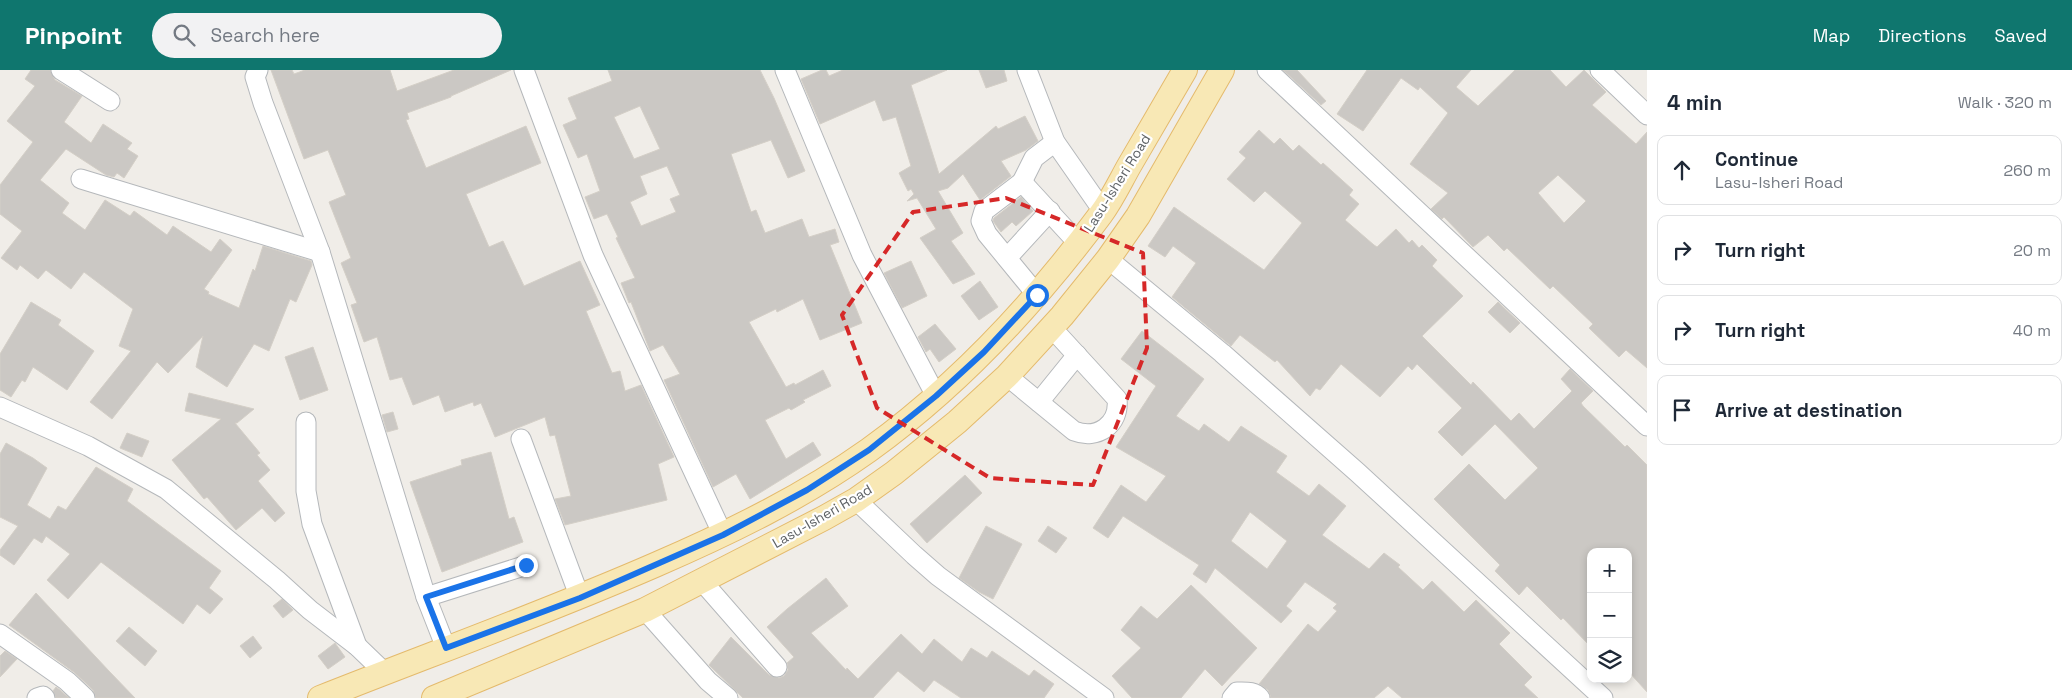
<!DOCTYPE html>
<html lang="en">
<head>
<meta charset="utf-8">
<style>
	body { margin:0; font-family:"Space Grotesk",sans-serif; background:#f2f2f3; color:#1f2937 }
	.controls { position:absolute; right:15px; bottom:15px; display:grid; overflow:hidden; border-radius:10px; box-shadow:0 2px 8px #0003 }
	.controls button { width:45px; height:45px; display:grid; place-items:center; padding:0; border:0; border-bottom:1px solid #e0e1e3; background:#fff; color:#1f2937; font:25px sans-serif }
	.stop { position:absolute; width:15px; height:15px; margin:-11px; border:4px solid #1a73e8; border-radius:50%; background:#fff }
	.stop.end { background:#1a73e8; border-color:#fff; box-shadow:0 1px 5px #0008 }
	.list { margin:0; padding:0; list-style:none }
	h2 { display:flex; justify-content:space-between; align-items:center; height:65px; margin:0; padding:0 20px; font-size:21px }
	h2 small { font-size:16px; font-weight:400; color:#747a83 }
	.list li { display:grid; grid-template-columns:32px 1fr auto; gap:15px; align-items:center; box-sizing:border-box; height:70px; margin:0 10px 10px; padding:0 10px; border:1px solid #e0e1e3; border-radius:10px }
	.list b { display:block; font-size:19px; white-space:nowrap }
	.list p { margin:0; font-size:16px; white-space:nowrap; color:#747a83 }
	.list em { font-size:16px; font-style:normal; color:#747a83 }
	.icon { flex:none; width:28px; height:28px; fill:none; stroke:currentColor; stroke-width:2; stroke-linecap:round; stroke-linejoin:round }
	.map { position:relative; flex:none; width:1647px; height:628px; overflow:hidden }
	header { display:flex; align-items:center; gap:30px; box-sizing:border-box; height:70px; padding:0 25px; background:#0f766e; color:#fff }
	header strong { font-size:24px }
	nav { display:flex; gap:28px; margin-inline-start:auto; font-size:18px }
	.search { width:350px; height:45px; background:#f2f2f3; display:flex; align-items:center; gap:12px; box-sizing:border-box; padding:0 18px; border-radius:28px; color:#747a83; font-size:19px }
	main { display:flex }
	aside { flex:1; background:#fff }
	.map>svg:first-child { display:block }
	.building { fill:#cbc8c4; stroke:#d4cfc7; fill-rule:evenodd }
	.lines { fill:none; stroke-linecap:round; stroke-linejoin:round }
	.minor-casing { stroke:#b5b8bb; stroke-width:21 }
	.major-casing { stroke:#e4ba6c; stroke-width:26 }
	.minor { stroke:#fff; stroke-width:19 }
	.major { stroke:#f8e8b5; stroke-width:24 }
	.route { stroke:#1a73e8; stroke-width:6 }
	.marked { fill:none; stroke:#d62828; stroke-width:4; stroke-dasharray:10 6; stroke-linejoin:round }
	.labels { text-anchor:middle; stroke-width:4.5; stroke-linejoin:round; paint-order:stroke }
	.street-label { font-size:14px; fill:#5f6366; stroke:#fff }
</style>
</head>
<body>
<header>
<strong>Pinpoint</strong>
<div class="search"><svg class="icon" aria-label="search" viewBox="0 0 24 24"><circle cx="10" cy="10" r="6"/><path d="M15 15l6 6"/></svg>Search here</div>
<nav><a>Map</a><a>Directions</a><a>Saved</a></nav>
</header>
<main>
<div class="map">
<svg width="1647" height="628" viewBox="0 0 1647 628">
	<rect width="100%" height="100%" fill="#f0ede8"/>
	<!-- building -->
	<g class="building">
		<polygon points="31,0 50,0 55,10 82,26 64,52 91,73 103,54 132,73 127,79 138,86 124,108 117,103 114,107 106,105 66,79 40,110 69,133 62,143 85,160 105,130 130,146 134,141 167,165 173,156 211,182 220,169 232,180 204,219 209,222 208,224 239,238 253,199 255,201 263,176 311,191 312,195 296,232 290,229 269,281 254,274 227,317 196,297 203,266 168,303 157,292 112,349 90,332 131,281 119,276 133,239 84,202 71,219 46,200 38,209 20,195 17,200 1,188 22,161 0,144 0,115 33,72 7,51 35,16 25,9"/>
		<polygon points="271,0 292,0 294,4 305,0 390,0 397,21 454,0 511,0 451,26 451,27 407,43 409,49 406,50 426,98 526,56 541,93 466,124 489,177 503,171 524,216 580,191 600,235 586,241 612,303 620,301 625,321 641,315 674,387 658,394 667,430 565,455 555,429 571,426 555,365 550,366 545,347 495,367 481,333 474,336 473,332 445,342 439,325 413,335 402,307 390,310 377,267 364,272 351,235 357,233 341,193 351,188 329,132 346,125 328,80 304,89"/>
		<path d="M608,0H760L774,28L805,101L788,108L771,70L731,84L751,142L756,140L765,163L802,149L809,167L835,159L839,172L830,175L862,253L820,270L803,229L777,242L776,239L749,252L786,317L794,313L795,315L823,300L831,316L803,330L805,332L791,340L789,338L765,350L786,389L813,372L821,385L750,429L736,404L713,417L664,310L680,304L663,275L650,281L631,232L629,233L621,213L635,208L616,168L618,167L607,144L594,149L585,127L600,121L587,84L578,88L563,55L577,49L568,28L612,11ZM640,36L660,79L634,89L614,47ZM667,96L680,125L670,129L676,142L641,156L630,132L647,124L640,106Z"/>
		<polygon points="822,0 826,0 829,6 843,0 947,0 911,15 939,104 996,56 998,59 1025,46 1038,71 1026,80 1001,91 1011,106 980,130 963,104 948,118 938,121 963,163 951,171 975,204 953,214 920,168 936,159 917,128 907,131 914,124 911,119 908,121 899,103 911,96 896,47 883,51 875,30 820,54 801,9"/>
		<polygon points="979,0 1004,0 1007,11 986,18"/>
		<polygon points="1283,0 1297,0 1326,31 1321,35"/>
		<path d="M1367,0H1471L1456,17L1478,36L1515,0H1550L1566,17L1584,0L1606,22L1592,35L1636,74L1647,62V298L1626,280L1619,287L1589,258L1593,254L1553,216L1550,219L1507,178L1504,181L1488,165L1473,177L1444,147L1442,149L1431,139L1448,123L1410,94L1448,43L1420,17L1418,20L1401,8L1363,61L1337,44ZM1558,105L1586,131L1564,153L1538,123Z"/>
		<polygon points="1259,60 1274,74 1280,68 1293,81 1299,75 1321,95 1323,93 1353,120 1349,125 1359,134 1345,150 1374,175 1377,177 1396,159 1409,173 1412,170 1419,178 1422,175 1437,190 1432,196 1463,226 1422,266 1471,315 1473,312 1511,351 1519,343 1534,359 1572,321 1561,309 1570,299 1593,321 1581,333 1583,336 1625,377 1627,375 1647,395 1647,622 1628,601 1628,482 1591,482 1591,577 1563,548 1561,550 1527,516 1519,525 1495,501 1500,495 1434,429 1469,394 1505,430 1538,398 1495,354 1462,386 1438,362 1462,338 1417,294 1412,300 1408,296 1380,327 1341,294 1320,320 1316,318 1310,326 1277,290 1275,292 1240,265 1231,276 1172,227 1196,193 1173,176 1165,187 1148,176 1174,137 1264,200 1302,153 1265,121 1254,132 1227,109 1246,88 1239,82"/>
		<polygon points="1021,127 1033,141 1016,156 1012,152 1001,162 993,151 994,148"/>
		<polygon points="911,191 927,226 902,238 884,203"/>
		<polygon points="980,211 998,237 979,250 961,226"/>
		<polygon points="31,232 61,250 58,255 94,281 67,320 33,297 25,312 22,310 11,327 0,320 0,284"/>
		<polygon points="1498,232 1520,253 1510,263 1488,242"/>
		<polygon points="935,254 956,279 939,292 930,279 926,282 918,267"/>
		<path d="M1142,261L1204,309L1176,346L1199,361L1204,354L1229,372L1241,356L1287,386L1276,402L1309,426L1319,414L1346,436L1322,465L1369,499L1384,483L1400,495L1398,497L1423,520L1432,511L1464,542L1476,530L1510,563L1499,574L1532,607L1524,615L1538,628H1402L1388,616L1374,628H1271L1268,620L1259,614L1308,554L1318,562L1337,541L1333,538L1337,534L1305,512L1286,536L1292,541L1281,553L1215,498L1206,513L1193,504L1199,495L1123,446L1108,468L1093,458L1121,415L1146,432L1166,406L1116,377L1156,316L1121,289ZM1250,442L1287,471L1267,499L1231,471Z"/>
		<polygon points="313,277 328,320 300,330 285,287"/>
		<polygon points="189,323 254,339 237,353 235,353 260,383 257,385 270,400 258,411 285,443 275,452 262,438 236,460 207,427 204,429 172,390 221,349 185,341"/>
		<polygon points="393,342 398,359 387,362 382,345"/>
		<polygon points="127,363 149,371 142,387 120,378"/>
		<polygon points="6,373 33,388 47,398 27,435 50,449 58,436 66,440 96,397 133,419 127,431 221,501 209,518 223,529 210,544 197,534 183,554 101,492 68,529 47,510 70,484 46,466 42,473 34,468 14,495 0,485 0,480 18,456 0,447 0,384"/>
		<polygon points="491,382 509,449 514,447 523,472 442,502 410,412 462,395 461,390"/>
		<polygon points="965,405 982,423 927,473 910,454"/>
		<polygon points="986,456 1022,474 993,529 979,522 959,508"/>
		<polygon points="1048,456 1067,468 1056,483 1038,471"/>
		<polygon points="826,508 848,536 811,563 846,600 847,598 858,609 901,564 922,584 934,569 962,592 971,578 987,588 992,581 1029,606 1034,600 1054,614 1044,628 961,628 934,610 924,622 898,601 873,628 743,628 709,595 731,567 769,605 779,608 784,606 788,600 787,593 794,587 767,557 787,539"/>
		<polygon points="1191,515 1257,578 1222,616 1205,599 1181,628 1132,628 1112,606 1141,578 1121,560 1141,536 1157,549"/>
		<polygon points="36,523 109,601 135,628 96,628 93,620 75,603 9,555"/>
		<polygon points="282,529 293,540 283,548 273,536"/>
		<polygon points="129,557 157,581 145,596 116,571"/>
		<polygon points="253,566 262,578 250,588 240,576"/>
		<polygon points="335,573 345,587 328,599 318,586"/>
		<polygon points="5,581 17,589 0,607 0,586"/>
		<polygon points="56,617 60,620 69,628 56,628 53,621"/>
	</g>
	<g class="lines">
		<!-- minor casing -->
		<g class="minor-casing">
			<g id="minor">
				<polyline points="61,0 110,31"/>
				<polyline points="258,0 255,7 263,33 320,182 426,527 446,578"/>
				<polyline points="524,0 593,185 723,465"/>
				<polyline points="785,0 862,185 936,326"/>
				<polyline points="1027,0 1055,72 1103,141"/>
				<polyline points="1267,0 1647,356"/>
				<polyline points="1600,0 1647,45"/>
				<polyline points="81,109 320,182"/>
				<polyline points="1022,112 1034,88 1055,72"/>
				<polyline points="1007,188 1050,141"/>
				<polyline points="1108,189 1222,283 1357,402 1603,628"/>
				<polyline points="1037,225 987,164 981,151 984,141 1022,112 1078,173"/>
				<path d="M1007,306L1074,361C1097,370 1120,355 1117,329L1051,257"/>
				<polyline points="1039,332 1077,285"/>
				<polyline points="0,337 88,376 166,419 277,510 310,540 357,576 384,602"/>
				<polyline points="306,352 306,421 312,454 357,576"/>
				<polyline points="521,369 580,528"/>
				<polyline points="856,430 914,485 938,506 1104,628"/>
				<polyline points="701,510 777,597"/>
				<polyline points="426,527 527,495"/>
				<polyline points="645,540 708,611 728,628"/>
				<polyline points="0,564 67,611 85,628"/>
				<polyline points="37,628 43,626 45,628"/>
				<path d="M1232,628L1237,622C1246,622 1254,621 1260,628"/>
			</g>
		</g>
		<!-- major casing -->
		<g class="major-casing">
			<g id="major">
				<path d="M320,628C431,584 545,543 655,495C729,463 803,427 869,380C959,315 1035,233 1101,144C1112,129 1120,112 1129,96C1148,64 1166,32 1185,0"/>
				<polyline points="434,628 645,540 824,448 856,430 894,403 957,352 1007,306 1062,246 1108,189 1138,146 1222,0"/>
			</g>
		</g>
		<!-- minor -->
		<use href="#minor" class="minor"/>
		<!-- major -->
		<use href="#major" class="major"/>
	</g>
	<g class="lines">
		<!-- route -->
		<polyline class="route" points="526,495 426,527 446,578 580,528 723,465 807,420 869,380 936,326 984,282 1037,225"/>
	</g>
	<!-- marked area -->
	<path class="marked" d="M1006,128L1143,183L1147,278L1093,415L990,408L877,338L842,245L913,142Z"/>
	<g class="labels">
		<!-- street labels -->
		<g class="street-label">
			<text transform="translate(1117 113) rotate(-58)" y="5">Lasu-Isheri Road</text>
			<text transform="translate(822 446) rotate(-30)" y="5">Lasu-Isheri Road</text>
		</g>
	</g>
</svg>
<div class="controls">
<button>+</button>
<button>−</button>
<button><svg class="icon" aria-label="layers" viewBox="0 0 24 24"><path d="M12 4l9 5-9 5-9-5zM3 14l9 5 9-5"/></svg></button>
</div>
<div class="stop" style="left:1037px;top:225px"></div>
<div class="stop end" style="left:526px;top:495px"></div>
</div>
<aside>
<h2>4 min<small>Walk · 320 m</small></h2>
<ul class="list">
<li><svg class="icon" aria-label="ahead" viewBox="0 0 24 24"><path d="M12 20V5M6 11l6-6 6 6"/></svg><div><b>Continue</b><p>Lasu-Isheri Road</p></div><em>260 m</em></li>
<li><svg class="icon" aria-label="right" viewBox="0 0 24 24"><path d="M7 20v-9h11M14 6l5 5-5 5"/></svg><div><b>Turn right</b></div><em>20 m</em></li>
<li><svg class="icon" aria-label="right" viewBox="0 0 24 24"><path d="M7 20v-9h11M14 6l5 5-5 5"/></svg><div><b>Turn right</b></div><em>40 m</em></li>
<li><svg class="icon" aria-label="arrive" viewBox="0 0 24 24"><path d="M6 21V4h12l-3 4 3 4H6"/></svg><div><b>Arrive at destination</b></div></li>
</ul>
</aside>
</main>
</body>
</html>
